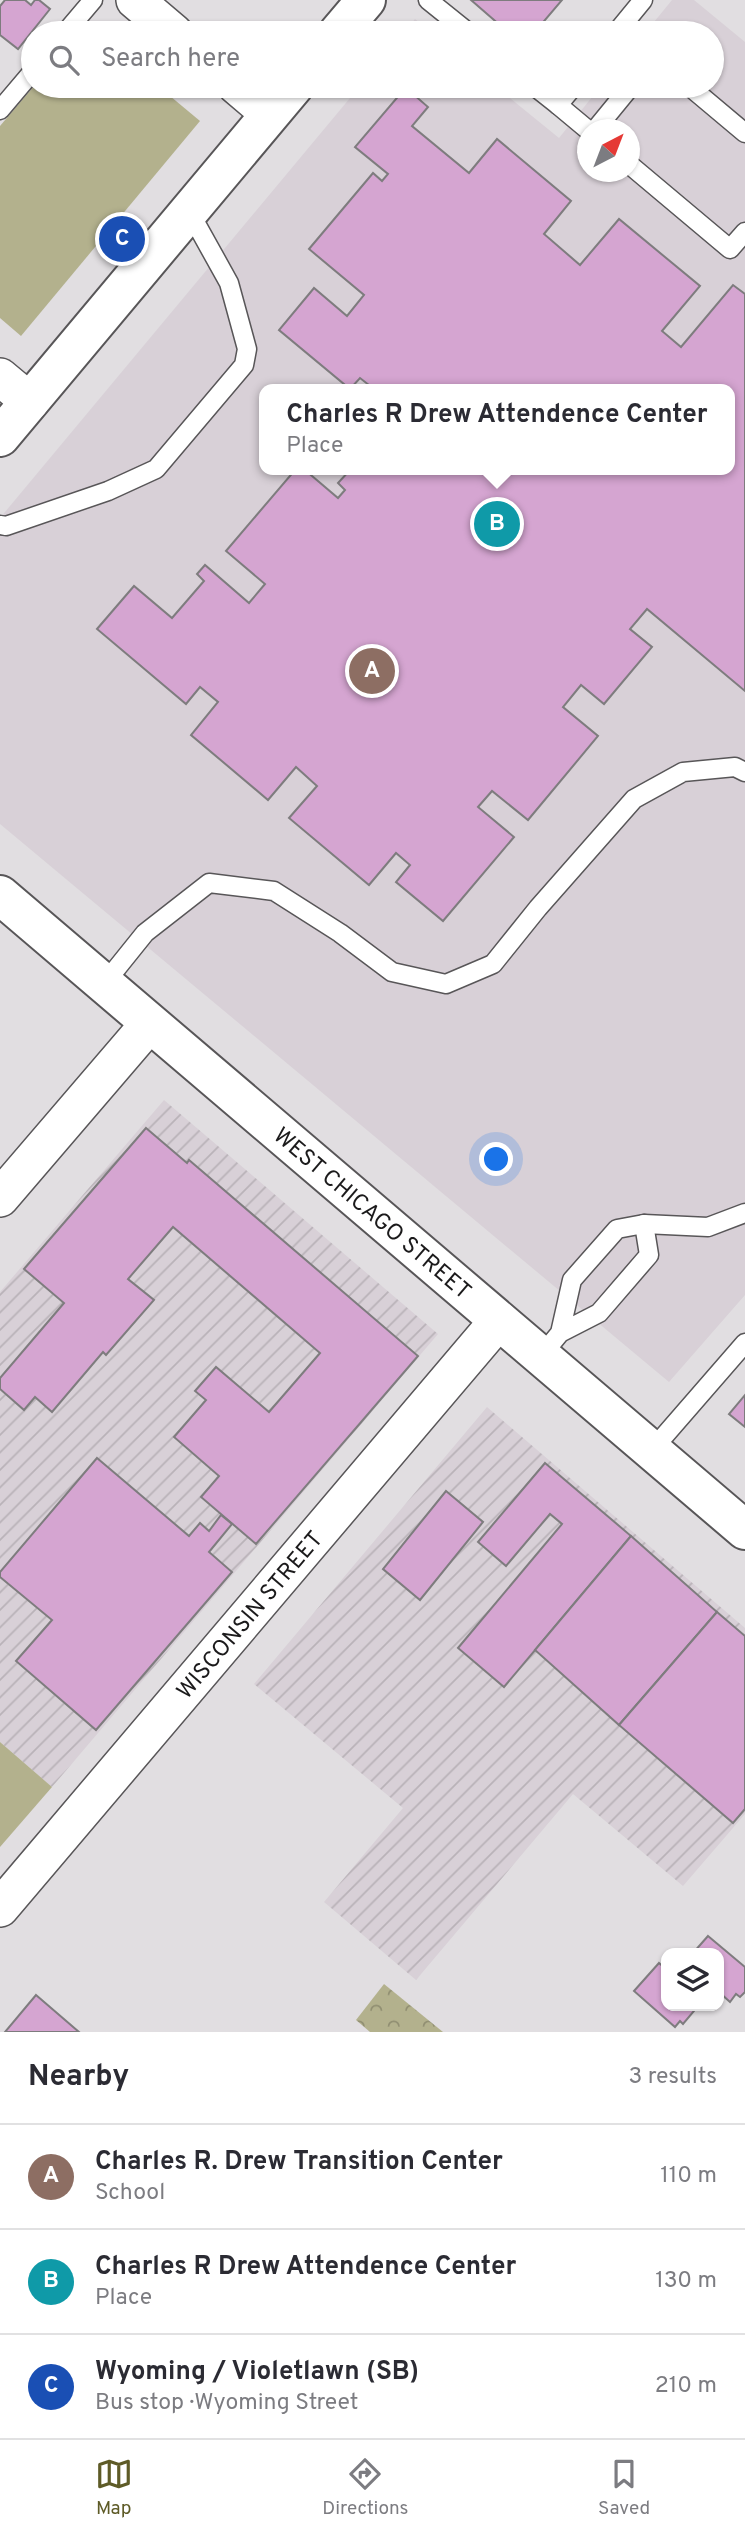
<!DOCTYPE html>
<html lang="en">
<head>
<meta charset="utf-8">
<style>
	body { margin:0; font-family:Overpass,sans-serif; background:#f7f7f7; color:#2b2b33 }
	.controls { position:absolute; right:21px; bottom:21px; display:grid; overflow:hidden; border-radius:14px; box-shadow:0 2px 5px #0004 }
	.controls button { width:63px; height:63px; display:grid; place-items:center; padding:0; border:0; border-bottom:2px solid #e1e1e2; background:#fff; color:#2b2b33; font:35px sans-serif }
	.compass { position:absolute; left:577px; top:119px; width:63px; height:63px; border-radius:50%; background:#fff; box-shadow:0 2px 5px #0004; rotate:42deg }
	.you { position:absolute; left:497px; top:1160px; width:24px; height:24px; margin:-18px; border:5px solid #fff; border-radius:50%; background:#1a73e8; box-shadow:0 0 0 10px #1a73e833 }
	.badge { display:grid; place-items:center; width:46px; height:46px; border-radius:50%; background:#5e5b27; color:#fff; font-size:23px; font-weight:700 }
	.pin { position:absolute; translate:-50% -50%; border:4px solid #fff; box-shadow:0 2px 7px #0006 }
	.popup { position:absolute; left:259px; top:384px; width:476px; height:91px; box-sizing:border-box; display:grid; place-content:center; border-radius:14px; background:#fff; filter:drop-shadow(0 2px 5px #0005); font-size:23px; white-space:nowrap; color:#7c7c81 }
	.popup b { font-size:26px; color:#2b2b33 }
	.popup::after { content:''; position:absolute; left:50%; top:100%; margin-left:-14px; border:14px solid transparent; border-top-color:#fff }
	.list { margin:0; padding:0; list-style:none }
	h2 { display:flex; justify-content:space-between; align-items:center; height:91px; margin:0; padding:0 28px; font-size:30px }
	h2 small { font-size:23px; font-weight:400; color:#7c7c81 }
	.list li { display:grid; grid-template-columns:46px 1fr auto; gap:21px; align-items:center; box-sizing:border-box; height:105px; padding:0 28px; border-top:2px solid #e1e1e2 }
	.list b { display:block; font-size:26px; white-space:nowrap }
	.list p { margin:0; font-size:23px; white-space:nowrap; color:#7c7c81 }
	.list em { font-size:23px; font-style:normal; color:#7c7c81 }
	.icon { flex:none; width:38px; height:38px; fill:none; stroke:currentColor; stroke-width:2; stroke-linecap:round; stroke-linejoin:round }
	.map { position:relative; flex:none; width:745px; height:2032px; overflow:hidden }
	.search { position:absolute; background:#fff; box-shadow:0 2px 5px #0004; left:21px; right:21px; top:21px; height:77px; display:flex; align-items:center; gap:18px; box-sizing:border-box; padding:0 24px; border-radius:38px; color:#7c7c81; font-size:26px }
	.sheet { height:406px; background:#fff }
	nav { display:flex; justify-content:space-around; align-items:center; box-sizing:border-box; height:98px; border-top:2px solid #e1e1e2; background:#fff; font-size:19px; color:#7c7c81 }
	nav a { display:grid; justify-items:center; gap:4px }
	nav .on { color:#5e5b27 }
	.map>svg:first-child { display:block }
	.built { fill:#d8d0d7; fill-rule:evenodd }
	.industrial { fill:url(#industrial-furrows) }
	.grass { fill:#b3b18d }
	.park { fill:url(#park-crowns) }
	.building { fill:#d5a5d1; stroke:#7e7c7e; stroke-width:2 }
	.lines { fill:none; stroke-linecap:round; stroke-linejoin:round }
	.lane-casing { stroke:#585658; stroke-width:21 }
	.street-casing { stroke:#585658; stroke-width:40 }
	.secondary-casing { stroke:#585658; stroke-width:42 }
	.lane { stroke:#fff; stroke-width:18 }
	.street { stroke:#fff; stroke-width:37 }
	.secondary { stroke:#fff; stroke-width:38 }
	.labels { text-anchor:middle; stroke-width:7; stroke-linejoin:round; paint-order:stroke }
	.street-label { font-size:23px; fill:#1b1a1b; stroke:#e1dee1 }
</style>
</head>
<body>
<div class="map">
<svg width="745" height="2032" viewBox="0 0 745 2032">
	<defs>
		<pattern id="industrial-furrows" width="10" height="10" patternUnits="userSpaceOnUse" patternTransform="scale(1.75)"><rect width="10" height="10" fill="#d8d0d7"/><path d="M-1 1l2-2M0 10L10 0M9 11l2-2" fill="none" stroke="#b9b2b8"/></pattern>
		<pattern id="park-crowns" width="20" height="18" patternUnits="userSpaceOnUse" patternTransform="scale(1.75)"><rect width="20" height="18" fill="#b3b18d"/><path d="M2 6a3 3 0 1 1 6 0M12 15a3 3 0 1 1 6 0" fill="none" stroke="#918f72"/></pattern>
	</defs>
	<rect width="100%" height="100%" fill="#e1dee1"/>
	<!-- built -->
	<g class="built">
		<path d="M672,0H694L745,42V1295L669,1382L0,824V518L360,86H495L559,138L601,86H712V33H645ZM588,130H630V172H588ZM264,389H730V470H264Z"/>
		<polygon points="415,19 432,33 404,33"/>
	</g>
	<!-- industrial -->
	<g class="industrial">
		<polygon points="164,1100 438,1334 52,1787 0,1742 0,1292"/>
		<polygon points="487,1407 745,1628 745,1814 683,1886 573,1794 416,1980 324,1902 403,1808 254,1684"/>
	</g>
	<!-- grass -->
	<g class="grass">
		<polygon points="34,86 158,86 200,121 21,336 0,318 0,126"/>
		<polygon points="0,1742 52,1787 0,1847"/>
	</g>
	<!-- park -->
	<polygon class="park" points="384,1984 443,2032 370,2032 356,2020"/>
	<!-- building -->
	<g class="building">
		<polygon points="5,0 25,0 31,5 35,0 39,0 50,9 18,49 0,35 0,6"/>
		<polygon points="471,0 562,0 534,33 509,33"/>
		<polygon points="407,86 415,86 418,88 413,94 428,107 412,126 469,173 497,139 571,201 544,234 580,265 619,219 700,286 662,331 681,347 733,285 745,294 745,691 647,609 630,629 652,647 604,704 581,685 563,707 598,736 528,820 492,791 478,807 514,837 443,921 396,882 410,865 396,853 369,885 289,818 317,786 296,767 268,800 191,735 218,702 200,687 186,704 97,629 134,586 172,618 204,581 197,574 205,565 249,603 265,584 226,551 295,470 305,470 338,498 345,490 338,483 350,470 730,470 730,389 374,389 360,378 350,389 279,330 314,288 347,316 364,295 309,249 373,173 382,181 388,174 355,147"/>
		<polygon points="146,1128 187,1163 189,1160 418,1356 256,1544 201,1497 219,1476 174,1437 206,1400 195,1391 216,1367 269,1412 320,1353 173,1227 128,1279 154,1300 106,1355 103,1352 52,1412 35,1397 24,1410 0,1389 0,1378 64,1303 24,1269"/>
		<polygon points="745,1395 745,1427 729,1414"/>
		<polygon points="97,1458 189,1536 200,1523 209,1531 221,1515 232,1524 209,1552 232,1572 96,1730 16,1661 52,1620 0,1577 0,1572"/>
		<polygon points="545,1463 631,1536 504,1687 458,1648 562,1524 550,1514 506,1566 478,1542"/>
		<polygon points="446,1491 483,1522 420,1600 383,1569"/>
		<polygon points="631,1536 717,1612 619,1725 535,1650"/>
		<polygon points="717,1612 745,1636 745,1809 733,1823 619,1725"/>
		<polygon points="708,1936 745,1967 745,1992 740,1997 736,1994 730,2002 719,1992 719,1953 693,1953"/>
		<polygon points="659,1963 666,1969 666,2006 691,2006 694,2011 683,2024 680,2021 675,2027 634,1991"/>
		<polygon points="36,1995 79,2032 5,2032"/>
	</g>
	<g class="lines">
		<!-- lane casing -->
		<g class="lane-casing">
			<g id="lane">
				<polyline points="428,0 469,33"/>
				<polyline points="65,33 93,0"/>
				<polyline points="616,33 643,0"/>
				<polyline points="534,86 558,105 574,86"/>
				<polyline points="689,86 745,133"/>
				<polyline points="558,105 588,130"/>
				<polyline points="0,110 33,71"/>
				<polyline points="595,130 631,86"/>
				<polyline points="630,165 730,249 745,232"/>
				<polyline points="0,525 6,526 108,491 156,469 244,365 247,349 229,283 189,211"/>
				<polyline points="104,984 145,933 209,883 274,891 340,933 392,972 446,984 493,964 538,908 634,799 683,772 735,767 745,772"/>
				<polyline points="644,1224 708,1227 745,1213"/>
				<polyline points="541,1356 560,1333 599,1313 649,1255 644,1224 617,1229 572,1280 560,1333"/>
				<polyline points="652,1450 745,1343"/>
			</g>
		</g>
		<!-- street casing -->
		<g class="street-casing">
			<g id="street">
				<polyline points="135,0 174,33"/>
				<polyline points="237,86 270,114"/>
				<polyline points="0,377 30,402"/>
				<polyline points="0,1198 150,1023"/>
				<path id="s1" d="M0,1908L499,1320"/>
			</g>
		</g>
		<!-- secondary casing -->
		<g class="secondary-casing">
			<g id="secondary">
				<polyline points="338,33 366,0"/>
				<polyline points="0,437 294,86"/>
				<path id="s2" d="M0,895L745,1530"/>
			</g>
		</g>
		<!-- lane -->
		<use href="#lane" class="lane"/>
		<!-- street -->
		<use href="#street" class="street"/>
		<!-- secondary -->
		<use href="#secondary" class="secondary"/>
	</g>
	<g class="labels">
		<!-- street labels -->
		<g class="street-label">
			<text dy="8" stroke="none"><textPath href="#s2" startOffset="490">WEST CHICAGO STREET</textPath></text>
			<text dy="8" stroke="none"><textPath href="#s1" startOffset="385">WISCONSIN STREET</textPath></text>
		</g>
	</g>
</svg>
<div class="controls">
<button><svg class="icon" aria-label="layers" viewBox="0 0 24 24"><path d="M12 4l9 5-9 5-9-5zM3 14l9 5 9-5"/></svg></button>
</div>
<svg class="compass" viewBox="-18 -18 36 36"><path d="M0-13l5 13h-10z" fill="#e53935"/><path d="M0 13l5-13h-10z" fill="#7c7c81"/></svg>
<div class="you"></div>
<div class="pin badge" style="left:372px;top:671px;background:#8d6e63">A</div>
<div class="pin badge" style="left:497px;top:524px;background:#0f9aa8">B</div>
<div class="popup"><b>Charles R Drew Attendence Center</b>Place</div>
<div class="pin badge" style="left:122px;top:239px;background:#1a4fb4">C</div>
<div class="search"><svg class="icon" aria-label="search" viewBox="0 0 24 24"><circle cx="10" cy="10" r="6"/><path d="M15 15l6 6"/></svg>Search here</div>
</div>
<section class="sheet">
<h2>Nearby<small>3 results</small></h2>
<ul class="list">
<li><span class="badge" style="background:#8d6e63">A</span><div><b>Charles R. Drew Transition Center</b><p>School</p></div><em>110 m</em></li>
<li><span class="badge" style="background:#0f9aa8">B</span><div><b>Charles R Drew Attendence Center</b><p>Place</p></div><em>130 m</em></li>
<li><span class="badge" style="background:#1a4fb4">C</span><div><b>Wyoming / Violetlawn (SB)</b><p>Bus stop · Wyoming Street</p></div><em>210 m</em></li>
</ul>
</section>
<nav>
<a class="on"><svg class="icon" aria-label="map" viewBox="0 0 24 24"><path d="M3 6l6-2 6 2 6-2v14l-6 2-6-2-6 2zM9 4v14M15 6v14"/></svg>Map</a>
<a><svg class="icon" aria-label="directions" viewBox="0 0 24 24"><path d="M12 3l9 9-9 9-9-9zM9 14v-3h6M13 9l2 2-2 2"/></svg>Directions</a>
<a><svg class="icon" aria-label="saved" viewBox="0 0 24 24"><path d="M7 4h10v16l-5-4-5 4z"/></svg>Saved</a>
</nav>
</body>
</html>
